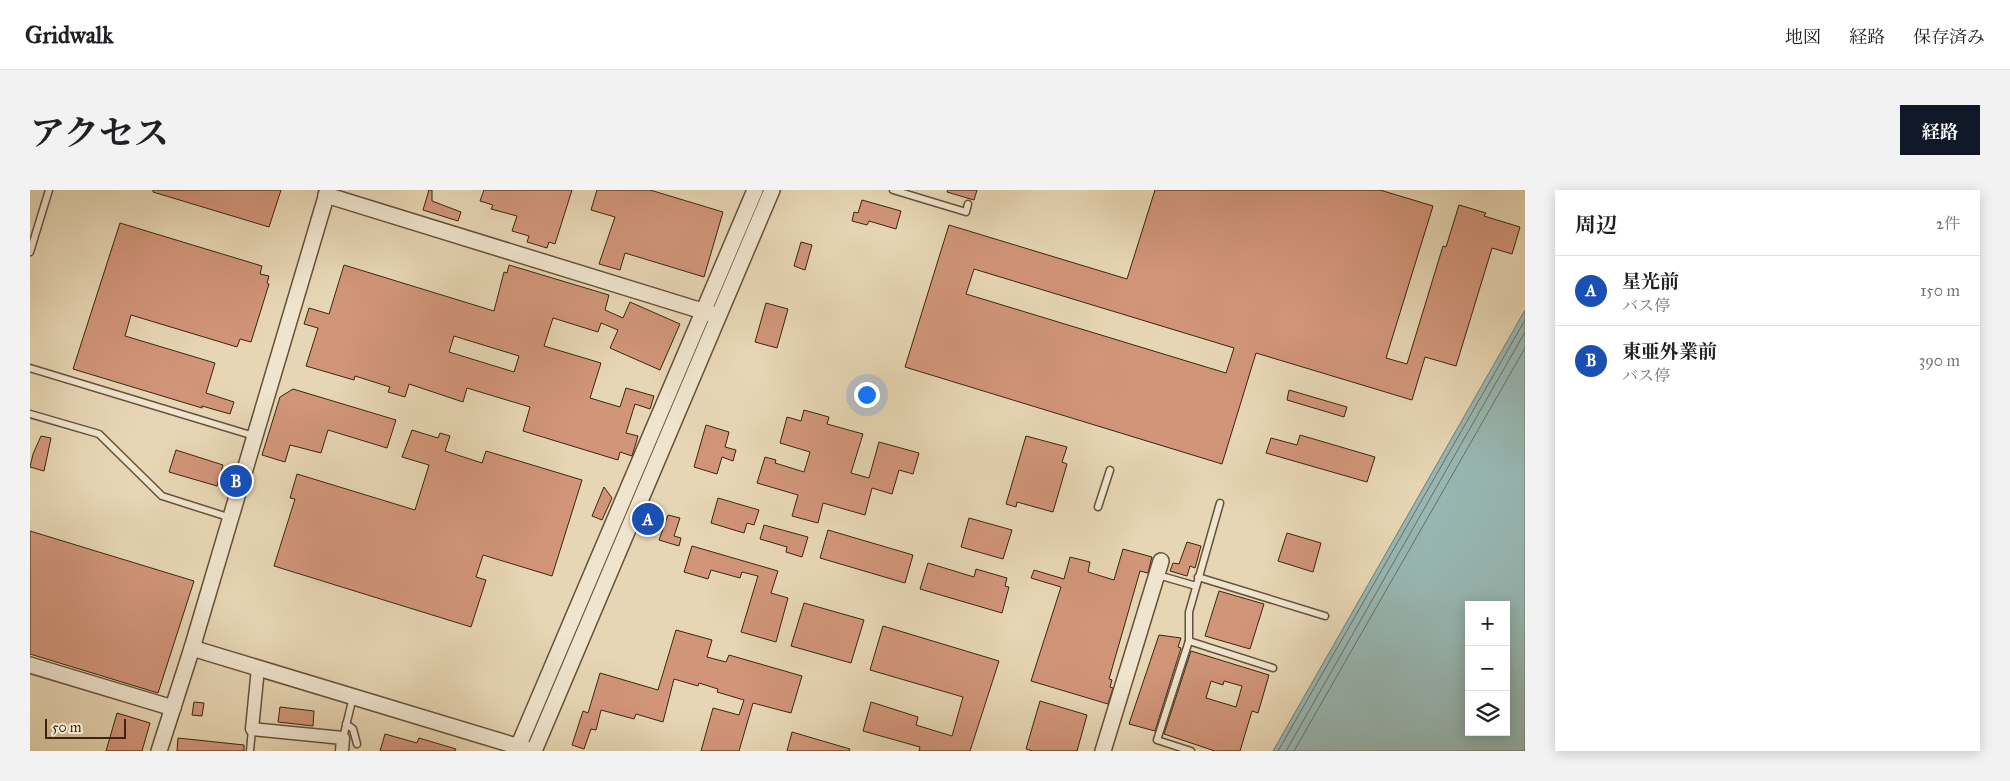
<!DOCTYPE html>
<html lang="ja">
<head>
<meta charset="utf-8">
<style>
	body { margin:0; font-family:"IM FELL Great Primer","Noto Serif JP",serif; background:#f2f2f2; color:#202124 }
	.controls { position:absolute; right:15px; bottom:15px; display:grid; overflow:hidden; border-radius:0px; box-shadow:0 2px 12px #0003 }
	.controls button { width:45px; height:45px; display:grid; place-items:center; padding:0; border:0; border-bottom:1px solid #e0e0e0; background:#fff; color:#202124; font:25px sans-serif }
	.scale { position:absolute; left:15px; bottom:12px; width:81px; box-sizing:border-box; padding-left:5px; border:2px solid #3b250f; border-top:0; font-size:14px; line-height:18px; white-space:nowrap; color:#3b250f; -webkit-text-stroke:4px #efe4ce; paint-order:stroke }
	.you { position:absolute; left:836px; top:204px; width:18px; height:18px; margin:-12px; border:4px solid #fff; border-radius:50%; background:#1a73e8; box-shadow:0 0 0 8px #1a73e833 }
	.badge { display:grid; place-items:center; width:32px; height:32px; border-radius:50%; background:#111827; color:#fff; font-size:16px; font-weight:700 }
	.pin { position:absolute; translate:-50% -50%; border:2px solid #fff; box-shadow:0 1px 5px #0006 }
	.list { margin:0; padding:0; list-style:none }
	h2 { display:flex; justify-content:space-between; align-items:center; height:65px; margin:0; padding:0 20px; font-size:21px }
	h2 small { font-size:16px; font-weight:400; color:#757577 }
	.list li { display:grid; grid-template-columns:32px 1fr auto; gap:15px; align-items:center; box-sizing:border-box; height:70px; padding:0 20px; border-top:1px solid #e0e0e0 }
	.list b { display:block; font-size:19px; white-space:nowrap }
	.list p { margin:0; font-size:16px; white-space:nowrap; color:#757577 }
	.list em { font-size:16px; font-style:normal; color:#757577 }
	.icon { flex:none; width:28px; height:28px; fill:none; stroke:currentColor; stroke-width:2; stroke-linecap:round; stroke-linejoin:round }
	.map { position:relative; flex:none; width:1495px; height:561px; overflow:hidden; border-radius:0px }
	header { display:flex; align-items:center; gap:30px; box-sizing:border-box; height:70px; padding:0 25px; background:#fff; border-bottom:1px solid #e0e0e0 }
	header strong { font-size:24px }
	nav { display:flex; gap:28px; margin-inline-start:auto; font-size:18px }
	.intro { display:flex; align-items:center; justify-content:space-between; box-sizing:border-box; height:120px; padding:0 30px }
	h1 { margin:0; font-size:35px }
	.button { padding:12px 22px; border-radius:0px; background:#111827; color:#fff; font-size:18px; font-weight:700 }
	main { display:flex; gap:30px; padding:0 30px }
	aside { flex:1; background:#fff; border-radius:0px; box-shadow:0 2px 12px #0003 }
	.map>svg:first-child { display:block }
	.water { fill:#98b8b4; stroke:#737d72; fill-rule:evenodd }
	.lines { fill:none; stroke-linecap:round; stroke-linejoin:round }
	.shore { stroke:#6a6e62; stroke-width:1 }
	.building { fill:#d1957a; stroke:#3b250f; fill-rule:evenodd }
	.service-casing { stroke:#665138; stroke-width:9 }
	.minor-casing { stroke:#665138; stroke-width:15 }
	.tertiary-casing { stroke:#665138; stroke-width:18 }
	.service { stroke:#efe4ce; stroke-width:6 }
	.minor { stroke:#efe4ce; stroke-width:12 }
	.tertiary { stroke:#efe4ce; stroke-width:15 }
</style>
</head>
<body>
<header>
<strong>Gridwalk</strong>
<nav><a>地図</a><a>経路</a><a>保存済み</a></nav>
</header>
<div class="intro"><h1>アクセス</h1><a class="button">経路</a></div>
<main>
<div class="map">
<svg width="1495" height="561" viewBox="0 0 1495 561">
	<rect width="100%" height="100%" fill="#e7d6b4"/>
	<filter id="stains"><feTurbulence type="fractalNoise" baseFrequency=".004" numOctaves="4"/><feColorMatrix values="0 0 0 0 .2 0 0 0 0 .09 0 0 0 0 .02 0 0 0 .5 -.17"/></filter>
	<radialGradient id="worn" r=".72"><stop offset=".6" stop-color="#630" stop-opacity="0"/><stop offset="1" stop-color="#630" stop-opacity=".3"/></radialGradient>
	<!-- water -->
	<path class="water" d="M1495,120V561H1243ZM1439,415H1476V542H1439Z"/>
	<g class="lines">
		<!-- shore -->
		<g class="shore">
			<polyline points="1248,561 1495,130"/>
			<polyline points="1256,561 1495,142"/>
			<polyline points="1264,561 1495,158"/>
		</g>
	</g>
	<!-- building -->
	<g class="building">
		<polygon points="123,0 251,0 239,37 123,2"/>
		<polygon points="399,0 402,0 402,11 431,22 428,31 393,20"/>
		<polygon points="454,0 542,0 525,54 519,52 517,58 497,52 499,46 482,41 487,26 461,19 463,15 450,11"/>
		<polygon points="567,0 620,0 693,22 674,87 595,63 590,80 569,74 585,27 561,20"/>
		<polygon points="918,0 947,0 944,10 917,2"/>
		<path d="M1125,0H1350L1403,16L1356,168L1377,174L1413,56L1416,57L1429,15L1456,23L1454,26L1490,37L1482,64L1462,58L1426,176L1395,167L1382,210L1226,163L1192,274L875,177L919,35L1097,89ZM944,79L1204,158L1196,183L936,104Z"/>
		<polygon points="832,10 871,21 866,39 839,31 837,35 822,31 824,22 828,23"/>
		<polygon points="90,33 232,76 230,84 239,86 237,93 239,94 221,152 210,149 207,157 101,125 95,146 185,173 176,203 204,212 200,224 172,216 172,218 43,179"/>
		<polygon points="771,52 782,55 775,80 764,76"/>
		<path d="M314,75L464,121L474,82L477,83L479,75L579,105L575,120L593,128L600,112L650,134L630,180L580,158L588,140L571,133L568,142L523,128L514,156L571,173L560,208L590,217L596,198L624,206L620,219L605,214L596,243L608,246L602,266L590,262L588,270L493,241L500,217L437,198L433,212L379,194L375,207L358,202L360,197L325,186L324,190L276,176L288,138L274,134L279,118L299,124ZM424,146L489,166L484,182L419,162Z"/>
		<polygon points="736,113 758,119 747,158 725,152"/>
		<polygon points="263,199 366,230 357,258 298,240 291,263 260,255 255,272 232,265 250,207"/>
		<polygon points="1259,200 1317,217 1314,227 1257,210"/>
		<polygon points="774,220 799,227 797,234 833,244 821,283 839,288 849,252 889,263 883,284 869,280 862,304 842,298 835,325 793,313 788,333 762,326 768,305 727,293 735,267 746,270 745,273 774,282 780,262 750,253 757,227 771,231"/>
		<polygon points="676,235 699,242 695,257 706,260 703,271 692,267 687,284 664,277"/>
		<polygon points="382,240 408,248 410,243 420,246 415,261 452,273 456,261 552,290 522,386 453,365 446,387 456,390 441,437 244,376 265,309 260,308 267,284 385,320 399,275 372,267"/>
		<polygon points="1270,245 1345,267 1337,292 1236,263 1241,248 1267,255"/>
		<polygon points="11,246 21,248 14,281 0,277 3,264"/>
		<polygon points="996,246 1037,257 1032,272 1037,274 1023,322 987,312 986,317 976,314"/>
		<polygon points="146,260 193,275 187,296 139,282"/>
		<polygon points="574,297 582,308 572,330 562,326"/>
		<polygon points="688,308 729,320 724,335 717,333 714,343 681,333"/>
		<polygon points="638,325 650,328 644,346 651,348 649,356 629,350"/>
		<polygon points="939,328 982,340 973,369 931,357"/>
		<polygon points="734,335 778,347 772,367 756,362 757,357 730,349"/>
		<polygon points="798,340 883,365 875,393 790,368"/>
		<polygon points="0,341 164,391 128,503 0,464"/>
		<polygon points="1257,343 1291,353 1283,382 1248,371"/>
		<polygon points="1157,352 1171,356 1165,378 1160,376 1157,386 1140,381 1143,373 1149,374"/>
		<polygon points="662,356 748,381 741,403 758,408 746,452 711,442 728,386 712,382 710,388 681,380 678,389 654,382"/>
		<polygon points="1093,359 1122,367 1118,383 1110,381 1079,489 1082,490 1080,497 1083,498 1078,514 1001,491 1031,397 1001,388 1004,380 1034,389 1040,367 1060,372 1058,382 1084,390"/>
		<polygon points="898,373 944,387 946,379 977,388 975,396 979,397 972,423 890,399"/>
		<polygon points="1189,401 1234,414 1220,459 1175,446"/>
		<polygon points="774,413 834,430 821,473 761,456"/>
		<polygon points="853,436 969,471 940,561 889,561 890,557 833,541 841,512 888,527 886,535 922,546 933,507 840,480"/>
		<polygon points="646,440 682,450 677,467 696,472 699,465 772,486 761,523 723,513 709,561 671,561 683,518 709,525 714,510 687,502 688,499 669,493 668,496 644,489 633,532 606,524 604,529 571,520 566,540 561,539 554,559 542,555 553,521 558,523 570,483 628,500"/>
		<polygon points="1129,445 1151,448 1148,457 1151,458 1125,541 1099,534"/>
		<path d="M1161,461L1239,485L1228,523L1222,521L1210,561H1185L1134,544ZM1181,491L1193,495L1194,491L1212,496L1206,517L1176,508Z"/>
		<polygon points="1010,511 1057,525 1047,561 1003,561 996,559"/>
		<polygon points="164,512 174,513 172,526 162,525"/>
		<polygon points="250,517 284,521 283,536 248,532"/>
		<polygon points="87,523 120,533 112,561 76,561"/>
		<polygon points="762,542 820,559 819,561 757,561"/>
		<polygon points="355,544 387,553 389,548 426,559 425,561 350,561"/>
		<polygon points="148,548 214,555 214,561 147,561"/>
	</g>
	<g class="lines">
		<!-- service casing -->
		<g class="service-casing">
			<g id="service">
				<polyline points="863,0 936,22 938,14"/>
				<polyline points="0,62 19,0"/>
				<polyline points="0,178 224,246"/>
				<polyline points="0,224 69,244 132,306 201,328"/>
				<polyline points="1190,313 1159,422 1159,451 1243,478"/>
				<polyline points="1068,317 1080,280"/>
				<polyline points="1128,385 1166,396"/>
				<polyline points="1168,387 1295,426"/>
				<polyline points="1159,451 1127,550 1161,561"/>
				<polyline points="316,534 323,539 327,554"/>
				<polyline points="313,548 323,507"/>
				<polyline points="220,561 222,539"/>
			</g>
		</g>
		<!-- minor casing -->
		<g class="minor-casing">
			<polyline id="minor" points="228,478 222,539 313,548 312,561"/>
		</g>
		<!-- tertiary casing -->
		<g class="tertiary-casing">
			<g id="tertiary">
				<polyline points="296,5 682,124"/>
				<polyline points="162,458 496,559"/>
				<polyline points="0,475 143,518"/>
				<polyline points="488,557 725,0"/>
				<polyline points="129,561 162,458 298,0"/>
				<polyline points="504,561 742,0"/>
				<polyline points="1073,561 1131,371"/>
			</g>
		</g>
		<!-- service -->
		<use href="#service" class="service"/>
		<!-- minor -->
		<use href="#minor" class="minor"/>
		<!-- tertiary -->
		<use href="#tertiary" class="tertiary"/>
	</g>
	<rect width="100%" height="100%" filter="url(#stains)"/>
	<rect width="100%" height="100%" fill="url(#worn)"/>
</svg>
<div class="controls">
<button>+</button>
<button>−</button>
<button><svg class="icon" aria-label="layers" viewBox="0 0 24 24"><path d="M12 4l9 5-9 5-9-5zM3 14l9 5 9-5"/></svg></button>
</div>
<div class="scale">50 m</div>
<div class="you"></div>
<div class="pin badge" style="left:618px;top:329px;background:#1a4fb4">A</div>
<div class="pin badge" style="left:206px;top:291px;background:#1a4fb4">B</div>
</div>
<aside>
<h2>周辺<small>2件</small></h2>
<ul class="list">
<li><span class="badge" style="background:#1a4fb4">A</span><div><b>星光前</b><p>バス停</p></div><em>150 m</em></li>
<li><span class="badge" style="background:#1a4fb4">B</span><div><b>東亜外業前</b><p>バス停</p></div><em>390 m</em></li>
</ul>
</aside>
</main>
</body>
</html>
